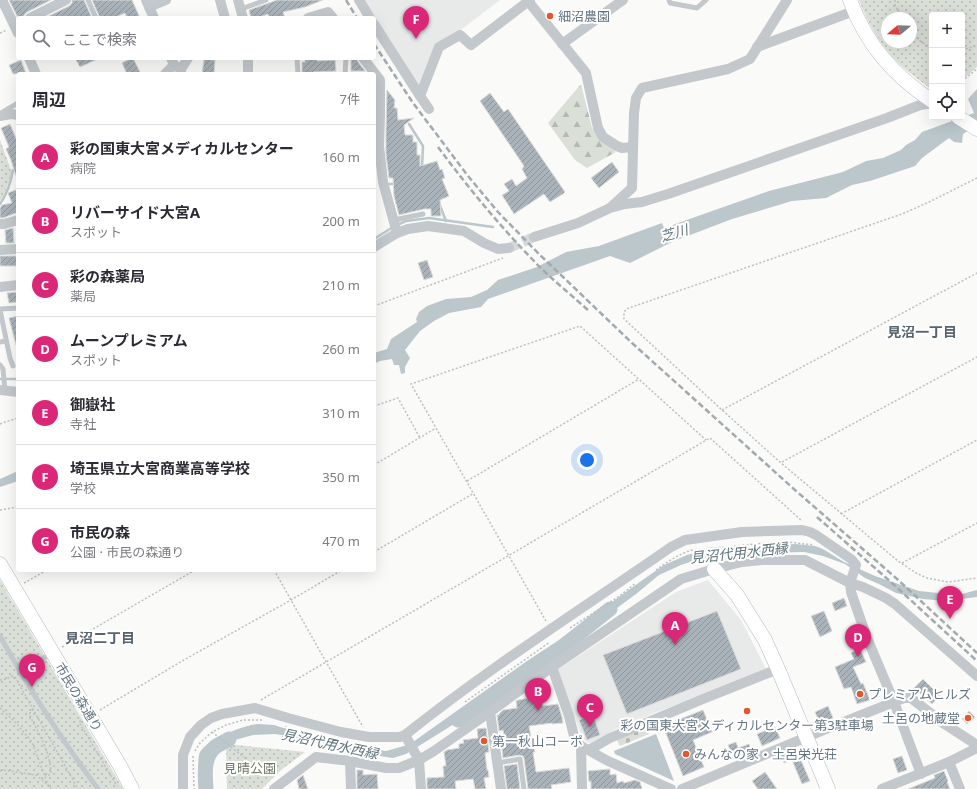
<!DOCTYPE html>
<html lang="ja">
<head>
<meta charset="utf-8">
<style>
	body { margin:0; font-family:"Noto Sans","Noto Sans JP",sans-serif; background:#f7f7f7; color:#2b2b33 }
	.controls { position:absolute; right:12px; top:12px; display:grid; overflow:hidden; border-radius:4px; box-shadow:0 4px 16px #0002 }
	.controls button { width:36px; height:36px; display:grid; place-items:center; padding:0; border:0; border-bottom:1px solid #e1e1e2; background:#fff; color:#2b2b33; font:20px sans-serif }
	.compass { position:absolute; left:881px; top:12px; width:36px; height:36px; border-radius:50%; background:#fff; box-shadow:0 4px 16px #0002; rotate:251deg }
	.you { position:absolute; left:587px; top:460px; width:14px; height:14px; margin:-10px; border:3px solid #fff; border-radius:50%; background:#1a73e8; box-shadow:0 0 0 6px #1a73e833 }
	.badge { display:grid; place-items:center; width:26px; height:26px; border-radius:50%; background:#db2777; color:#fff; font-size:13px; font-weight:700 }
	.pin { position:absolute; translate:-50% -33px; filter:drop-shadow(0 1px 2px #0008) }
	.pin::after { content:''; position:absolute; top:21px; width:14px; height:12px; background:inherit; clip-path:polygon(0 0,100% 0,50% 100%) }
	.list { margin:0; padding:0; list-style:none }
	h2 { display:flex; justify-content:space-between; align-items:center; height:52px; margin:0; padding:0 16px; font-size:17px }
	h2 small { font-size:13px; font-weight:400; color:#7c7c81 }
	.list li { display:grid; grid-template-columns:26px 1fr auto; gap:12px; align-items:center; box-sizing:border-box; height:64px; padding:0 16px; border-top:1px solid #e1e1e2 }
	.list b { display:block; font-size:15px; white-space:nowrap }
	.list p { margin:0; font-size:13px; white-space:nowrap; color:#7c7c81 }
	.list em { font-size:13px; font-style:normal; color:#7c7c81 }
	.icon { flex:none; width:22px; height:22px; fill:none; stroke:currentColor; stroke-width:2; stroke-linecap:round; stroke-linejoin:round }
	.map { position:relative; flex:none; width:977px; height:789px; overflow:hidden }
	.search { position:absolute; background:#fff; box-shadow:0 4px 16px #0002; left:16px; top:16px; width:360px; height:44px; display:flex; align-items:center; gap:10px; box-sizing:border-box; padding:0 14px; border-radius:4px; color:#7c7c81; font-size:15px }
	.panel { position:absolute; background:#fff; box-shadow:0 4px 16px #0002; left:16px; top:72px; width:360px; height:500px; border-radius:4px }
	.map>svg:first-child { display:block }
	.built { fill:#e8e9e9 }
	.forest { fill:url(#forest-firs) }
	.cemetery { fill:url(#cemetery-stones) }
	.park { fill:url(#park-dots); fill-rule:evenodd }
	.water { fill:#bbc7cb }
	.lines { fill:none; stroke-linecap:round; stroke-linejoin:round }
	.stream { stroke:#bbc7cb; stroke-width:2.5 }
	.river { stroke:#bbc7cb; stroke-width:15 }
	.building { fill:url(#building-hatch); stroke:#dcdcda }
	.street-tunnel { stroke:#d5d9db; stroke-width:10; stroke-dasharray:10 5; stroke-linecap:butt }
	.secondary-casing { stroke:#b3babf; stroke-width:15 }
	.path { stroke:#bbbfc2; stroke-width:1.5; stroke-dasharray:2 2; stroke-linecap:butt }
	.lane { stroke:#c3c8cc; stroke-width:5 }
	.street { stroke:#c3c8cc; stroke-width:10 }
	.secondary { stroke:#fff; stroke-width:14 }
	.rail { stroke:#a2aab0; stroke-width:2.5; stroke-dasharray:6 3; stroke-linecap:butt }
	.poi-dot { fill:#e4572e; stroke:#fff; stroke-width:1.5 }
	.labels { text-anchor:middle; stroke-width:4; stroke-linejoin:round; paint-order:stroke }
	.poi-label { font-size:13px; fill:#657683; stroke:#fff; text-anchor:start }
	.street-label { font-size:13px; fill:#657683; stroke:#fff }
	.park-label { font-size:13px; fill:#687a64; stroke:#fff }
	.water-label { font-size:14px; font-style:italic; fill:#60757c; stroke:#fff }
	.neighbourhood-label { font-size:14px; font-weight:bold; fill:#57646e; stroke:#fff }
</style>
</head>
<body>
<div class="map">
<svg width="977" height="789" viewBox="0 0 977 789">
	<defs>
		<pattern id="forest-firs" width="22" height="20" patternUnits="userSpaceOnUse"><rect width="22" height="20" fill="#dadfd7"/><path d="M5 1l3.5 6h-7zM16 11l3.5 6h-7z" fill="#b4b9b4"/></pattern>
		<pattern id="cemetery-stones" width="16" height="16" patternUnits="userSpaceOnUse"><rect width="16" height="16" fill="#dadfd7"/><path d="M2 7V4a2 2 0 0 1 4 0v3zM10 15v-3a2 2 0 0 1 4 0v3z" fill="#b4b9b4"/></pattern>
		<pattern id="park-dots" width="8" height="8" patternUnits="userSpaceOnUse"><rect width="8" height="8" fill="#dadfd7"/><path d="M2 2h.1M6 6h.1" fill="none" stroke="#b4b9b4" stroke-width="1.8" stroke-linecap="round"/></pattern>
		<pattern id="building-hatch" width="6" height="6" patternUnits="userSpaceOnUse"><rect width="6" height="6" fill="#aab3b9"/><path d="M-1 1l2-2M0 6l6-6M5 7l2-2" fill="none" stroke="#8e969c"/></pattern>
	</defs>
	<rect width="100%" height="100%" fill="#fafaf8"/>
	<!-- built -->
	<g class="built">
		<polygon points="360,0 500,0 458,32 437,46 420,84 415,84"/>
		<polygon points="708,580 741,620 767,671 657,712 614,730 591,744 585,741 580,732 557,670 676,592"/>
	</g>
	<!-- forest -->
	<polygon class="forest" points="581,84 592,128 600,139 616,152 587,168 575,160 548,123"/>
	<!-- cemetery -->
	<polygon class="cemetery" points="647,727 649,734 620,746 617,740"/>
	<!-- park -->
	<g class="park">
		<path d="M859,0H977V67L962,80V15H932V90C921,81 909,73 898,63C880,44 868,24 859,0ZM887,18H911V42H887Z"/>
		<polygon points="0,140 12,173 4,195 0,201"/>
		<polygon points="0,580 118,780 123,789 0,789"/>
		<polygon points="226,744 305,752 281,770 262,789 227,789"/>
	</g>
	<!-- water -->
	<g class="water">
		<polygon points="977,89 977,125 963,134 962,143 954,142 949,138 922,158 915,166 870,181 852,185 826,198 792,201 732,219 672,242 630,263 610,256 488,299 481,307 449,313 434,321 420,331 405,350 410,358 405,367 405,373 401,374 399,365 394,365 392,359 380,361 374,364 374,353 387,349 391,339 417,322 416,319 419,312 427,306 446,299 471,297 487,290 498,280 537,267 566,252 599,246 662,223 664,228 769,191 843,172 866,161 883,158 901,150 906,145 915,140 922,132 974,113 968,99"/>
		<polygon points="18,471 18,481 0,487 0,479"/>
		<path d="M795,544L815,546L823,549L844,562L875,576L919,591L948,594H962L977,590V597L945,601L923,599L896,593L879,584L865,578L845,564L823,556L804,552L762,553L723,555L702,558L681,565L659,575L636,594L609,614L600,618L595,622H592L567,641L561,644L549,654L547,653L542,659L529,668L479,704L470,714L406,754L393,758L360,753L299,738L275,734L253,735L235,740L207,753L206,772L207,789H199C199,781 197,757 200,752C208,739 244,725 258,724C264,724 268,725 274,725L328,742L386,751L404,746L413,742L527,661L559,640L644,579L664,565L687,555L703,551L723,549Z"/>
		<polygon points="656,734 674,781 615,754 614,751"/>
	</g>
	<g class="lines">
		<!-- stream -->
		<g class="stream">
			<polyline points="409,124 423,146 422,167"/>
			<polyline points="386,184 397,184"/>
			<polyline points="439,203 446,221"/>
			<path d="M0,204C7,194 11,182 13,170"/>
			<polyline points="397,225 406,221 429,218 493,227"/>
			<polyline points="374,239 393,227"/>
			<polyline points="0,379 18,379"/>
		</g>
		<!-- river -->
		<g class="river">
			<polyline points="458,720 551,656 610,609"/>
			<path d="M206,789C205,774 203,758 215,747C219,744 225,742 229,739"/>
		</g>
	</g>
	<!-- building -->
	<g class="building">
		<polygon points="9,0 51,0 27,12 24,15 24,18 18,18"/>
		<polygon points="72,0 84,0 92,18 45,18 69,6 72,3"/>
		<polygon points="92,0 132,0 140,18 127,18 125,13 113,18 100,18"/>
		<polygon points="277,0 323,0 305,7 283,12 285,18 269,18 268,14 257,18 251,18 249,10"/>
		<polygon points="75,58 100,58 80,67"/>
		<polygon points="131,58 133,58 141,74 127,74 122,63"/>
		<polygon points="305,58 317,58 317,61 335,60 336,71 313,72 313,74 302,74 302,62 305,62"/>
		<polygon points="351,58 357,58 358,62 365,71 351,71"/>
		<polygon points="204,59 215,60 214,74 202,74"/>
		<polygon points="21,60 26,74 13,74 9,65"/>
		<polygon points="387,90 395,100 394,108 397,108 398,120 414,118 404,125 405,135 413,135 413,142 417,142 417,155 420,155 420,166 437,161 440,170 442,169 445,178 442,179 449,196 440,200 441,216 431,216 431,209 424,209 399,215 394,196 393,178 389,178 386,154 386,133"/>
		<polygon points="490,93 504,112 508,109 565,192 563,194 550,202 544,194 514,214 502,195 509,191 504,184 512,179 516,186 527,178 522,169 524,166 480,101"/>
		<polygon points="10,124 18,143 18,176 16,176 11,160 6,149 9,147 1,128"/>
		<polygon points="612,162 619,172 599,188 591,178"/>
		<polygon points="18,189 18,214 16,213 3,218 0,218 0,208 2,205 12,203 8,193"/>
		<polygon points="13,228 14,243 6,243 5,230"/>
		<rect x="0" y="256" width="18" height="10"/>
		<polygon points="427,260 433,277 424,280 418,263"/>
		<polygon points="18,292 18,302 9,303 7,293"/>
		<polygon points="18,316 18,345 16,345 9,318"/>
		<polygon points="844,598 847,606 835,611 832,603"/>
		<polygon points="717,611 741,669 627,714 603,655"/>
		<polygon points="824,611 832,631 820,637 811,616"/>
		<polygon points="860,649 866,662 853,667 861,684 863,683 870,700 857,704 851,687 844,689 835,667 854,659 851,653"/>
		<polygon points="923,679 940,696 932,704 914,688"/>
		<polygon points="541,696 543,706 558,704 562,717 563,723 552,724 552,723 529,726 532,743 533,743 535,752 533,752 536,772 569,768 571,782 551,785 552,789 528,789 524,758 523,756 519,755 503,758 502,748 506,747 503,730 499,731 497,715 499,715 499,714 503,710 517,708 516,701 518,700"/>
		<polygon points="828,706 833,718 820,724 815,712"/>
		<polygon points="703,710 712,732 693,740 704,767 683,776 663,726"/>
		<polygon points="969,711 975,717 967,724 962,719"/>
		<polygon points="593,715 600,735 587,740 579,720"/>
		<polygon points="775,727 780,738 762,746 757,734"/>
		<polygon points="486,728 489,752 485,753 487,770 488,770 489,777 484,778 486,789 475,789 473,779 455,781 456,789 427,789 427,778 444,777 443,766 446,766 444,752 447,750 459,748 459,744 464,743 463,740 478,738 477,729"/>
		<polygon points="736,742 738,748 749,744 751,750 733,757 728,745"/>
		<polygon points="796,749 810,781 802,784 792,760 784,763 781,755"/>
		<polygon points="902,756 907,770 898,773 893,759"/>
		<polygon points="517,764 520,789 507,789 504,766"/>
		<polygon points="610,769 610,775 616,774 617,783 623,781 624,783 635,780 640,782 642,789 591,789 591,781 589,782 588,771"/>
		<polygon points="357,770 363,770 363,775 377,774 378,789 357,789"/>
		<polygon points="944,771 948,781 947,782 950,789 908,789 935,778 934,775"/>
		<polygon points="765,772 777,789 758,789 752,781"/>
		<polygon points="303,775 308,789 299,789 297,780"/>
	</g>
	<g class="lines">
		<!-- street-tunnel -->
		<polyline class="street-tunnel" points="509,248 534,237"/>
		<!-- secondary casing -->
		<g class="secondary-casing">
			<g id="secondary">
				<path d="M850,0C866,44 893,75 932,101"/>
				<polyline points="958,117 977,129"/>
				<polyline points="0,564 120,766 132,789"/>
				<polyline points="714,569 737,595 765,640 778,669 828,789"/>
			</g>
		</g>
		<!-- path -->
		<g class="path">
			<polyline points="895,0 895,5 902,18"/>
			<polyline points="911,32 919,40 932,49"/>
			<polyline points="0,33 7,30"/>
			<polyline points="962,50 976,46 977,45"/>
			<polyline points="962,81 977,69"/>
			<polyline points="977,178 929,202 902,214 626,309 624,313 624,319 722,410 781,463 898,561 916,573 927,578 948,582 977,578"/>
			<polyline points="374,306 503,258"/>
			<polyline points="374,406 398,398 420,438"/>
			<polyline points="722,410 977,273"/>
			<polyline points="0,424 5,422 18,418"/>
			<polyline points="782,462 977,357"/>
			<polyline points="374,465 436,428"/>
			<polyline points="467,481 639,379"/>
			<polyline points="0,510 18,507"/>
			<polyline points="841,514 977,440"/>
			<polyline points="374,552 474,493"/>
			<polyline points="902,563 977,523"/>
			<polyline points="274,570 363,727"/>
			<path d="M656,570C667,562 679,554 692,550L766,543L787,542L814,545"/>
			<polyline points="24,583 47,570"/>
			<polyline points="546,621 411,384 580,326 706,440"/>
			<polyline points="570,628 618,597 636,583"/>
			<polyline points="62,647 195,570"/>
			<polyline points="15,677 78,789"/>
			<polyline points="0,680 3,680 15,675"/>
			<polyline points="261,700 710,438 802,521"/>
			<polyline points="465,702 550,642"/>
			<polyline points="0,708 16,723 32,742 48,785"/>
			<path d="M33,709L29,714C39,734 50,751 51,774L45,776"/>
			<polyline points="100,710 182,661 291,600 342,570"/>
			<polyline points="81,721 79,722 117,786"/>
			<polyline points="212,732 245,758"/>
			<polyline points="281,742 286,726"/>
			<polyline points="195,751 200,743 212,732 226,725 243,720 263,720"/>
			<polyline points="193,756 194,789"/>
			<polyline points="0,771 3,770 36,775 48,785 51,789"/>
		</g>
		<!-- lane -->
		<g class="lane">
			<polyline points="88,0 96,18"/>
			<polyline points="669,0 670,3 697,8 706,0"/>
			<polyline points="241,9 266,0"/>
			<polyline points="297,58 298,74"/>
			<polyline points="345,74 346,58"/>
			<polyline points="1,113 18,103"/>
			<polyline points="394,220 423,214"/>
			<polyline points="0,309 18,308"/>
			<polyline points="0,310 10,358 13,366"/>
			<polyline points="0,342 6,341"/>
			<polyline points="0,365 3,369 5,391"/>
			<path d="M0,636C29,689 62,740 98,789"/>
			<polyline points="20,672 52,653"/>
			<polyline points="498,763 520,759 524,789"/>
		</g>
		<!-- street -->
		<g class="street">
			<polyline points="2,0 18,33"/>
			<polyline points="146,0 154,18"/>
			<polyline points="220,0 225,18"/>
			<polyline points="238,0 243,18"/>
			<polyline points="359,0 370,18"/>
			<polyline points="528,1 586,73 598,128 603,137 617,146 622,148 633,147"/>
			<polyline points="149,7 166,0"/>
			<polyline points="30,18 66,0"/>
			<polyline points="308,18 328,12 333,18"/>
			<polyline points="374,24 420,96 429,109"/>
			<polyline points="562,44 623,0"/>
			<polyline points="757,47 854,11"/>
			<polyline points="29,58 36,74"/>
			<polyline points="171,58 174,65 181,69"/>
			<polyline points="363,58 380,80 380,114 379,146 383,182 397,233"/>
			<polyline points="165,74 174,65"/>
			<polyline points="181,74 181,69 188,58"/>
			<polyline points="248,74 248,58"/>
			<polyline points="420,96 439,47 460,35 471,45 530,0"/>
			<polyline points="0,116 11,114 18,115"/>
			<polyline points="611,207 632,188 634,113 636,98 642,88 728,69 750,59 787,0"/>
			<polyline points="0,224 4,224 18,220"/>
			<polyline points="534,237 578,223 610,208 625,204 642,202 668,194 887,118 920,105 932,103"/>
			<polyline points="374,247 397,233 408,229 428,226 464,231 484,243 498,249 509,248"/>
			<polyline points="0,250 18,249"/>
			<polyline points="0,287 18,285"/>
			<polyline points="0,390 18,392"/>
			<polyline points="552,667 681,579 714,569 742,562 762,560 805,560 850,583 863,587 886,598 895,604 977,676"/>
			<polyline points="490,712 501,789"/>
			<polyline points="405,735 419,760 421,789"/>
			<polyline points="581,746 582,789"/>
			<polyline points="589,750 610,738 703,699 778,669"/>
			<polyline points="350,761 351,789"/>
			<polyline points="949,762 960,789"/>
			<path d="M183,789V755L190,737L201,725L211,718L222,714L255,708L288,718L341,732L369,737H400L405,735C490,667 582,609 671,547L685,540L742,532L802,530L810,532L816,535L851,559L856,565L850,583L851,592L867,638L894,702L921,774"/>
			<polyline points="274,789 316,757 350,761 386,768 399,768 419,760 434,751 490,712 552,667 569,716 575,740 581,746 608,761 671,789"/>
			<polyline points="682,789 831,727 904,698 911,698 943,723 977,745"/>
			<polyline points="882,789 949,762 977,748"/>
		</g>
		<!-- secondary -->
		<use href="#secondary" class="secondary"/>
		<!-- rail -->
		<g class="rail">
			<polyline points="346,0 357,18"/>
			<polyline points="374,44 413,103 468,176 498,212 539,254 632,343 795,490 896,578 977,653"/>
			<path d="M438,147C467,186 498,224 532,259C549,277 569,293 588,310"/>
			<polyline points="817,517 892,583 977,661"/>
		</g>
	</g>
	<!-- markers -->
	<g class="poi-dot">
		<circle cx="550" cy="16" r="4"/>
		<circle cx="860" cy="694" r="4"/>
		<circle cx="747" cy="711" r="4"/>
		<circle cx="968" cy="718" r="4"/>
		<circle cx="484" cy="741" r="4"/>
		<circle cx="686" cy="754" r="4"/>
	</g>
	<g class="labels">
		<!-- poi labels -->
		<g class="poi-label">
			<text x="558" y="21">細沼農園</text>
			<text x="868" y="699">プレミアムヒルズ</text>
			<text x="960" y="723" text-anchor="end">土呂の地蔵堂</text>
			<text x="747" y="730" text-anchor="middle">彩の国東大宮メディカルセンター第3駐車場</text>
			<text x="492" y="746">第一秋山コーポ</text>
			<text x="694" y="759">みんなの家・土呂栄光荘</text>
		</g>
		<!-- street labels -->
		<g class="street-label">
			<text transform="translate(79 697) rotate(59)" y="5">市民の森通り</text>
		</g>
		<!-- park labels -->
		<g class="park-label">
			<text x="250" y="773">見晴公園</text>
		</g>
		<!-- water labels -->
		<g class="water-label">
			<text transform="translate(674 233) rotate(-16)" y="5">芝川</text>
			<text transform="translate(739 553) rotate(-6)" y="5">見沼代用水西縁</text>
			<text transform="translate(330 744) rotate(12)" y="5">見沼代用水西緑</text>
		</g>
		<!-- neighbourhood labels -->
		<g class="neighbourhood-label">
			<text x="922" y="337">見沼一丁目</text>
			<text x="100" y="643">見沼二丁目</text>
		</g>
	</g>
</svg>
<div class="controls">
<button>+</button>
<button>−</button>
<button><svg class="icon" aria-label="locate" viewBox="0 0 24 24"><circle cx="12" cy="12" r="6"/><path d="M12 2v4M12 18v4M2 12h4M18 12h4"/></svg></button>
</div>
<svg class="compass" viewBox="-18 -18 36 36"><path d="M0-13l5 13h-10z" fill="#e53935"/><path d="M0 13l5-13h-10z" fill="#7c7c81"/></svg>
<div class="you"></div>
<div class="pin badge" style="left:675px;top:645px">A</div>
<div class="pin badge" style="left:538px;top:711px">B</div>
<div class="pin badge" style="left:590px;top:727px">C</div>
<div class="pin badge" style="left:858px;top:657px">D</div>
<div class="pin badge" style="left:950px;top:619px">E</div>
<div class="pin badge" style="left:416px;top:39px">F</div>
<div class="pin badge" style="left:32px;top:687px">G</div>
<div class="search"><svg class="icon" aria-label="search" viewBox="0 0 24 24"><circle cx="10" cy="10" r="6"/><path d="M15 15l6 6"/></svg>ここで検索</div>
<section class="panel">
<h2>周辺<small>7件</small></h2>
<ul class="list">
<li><span class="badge">A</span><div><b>彩の国東大宮メディカルセンター</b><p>病院</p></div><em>160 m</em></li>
<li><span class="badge">B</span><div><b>リバーサイド大宮A</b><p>スポット</p></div><em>200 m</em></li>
<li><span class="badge">C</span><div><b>彩の森薬局</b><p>薬局</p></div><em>210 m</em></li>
<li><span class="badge">D</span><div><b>ムーンプレミアム</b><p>スポット</p></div><em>260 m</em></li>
<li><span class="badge">E</span><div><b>御嶽社</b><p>寺社</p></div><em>310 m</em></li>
<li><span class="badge">F</span><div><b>埼玉県立大宮商業高等学校</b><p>学校</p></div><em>350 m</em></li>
<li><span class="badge">G</span><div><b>市民の森</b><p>公園 · 市民の森通り</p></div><em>470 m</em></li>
</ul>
</section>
</div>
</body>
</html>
